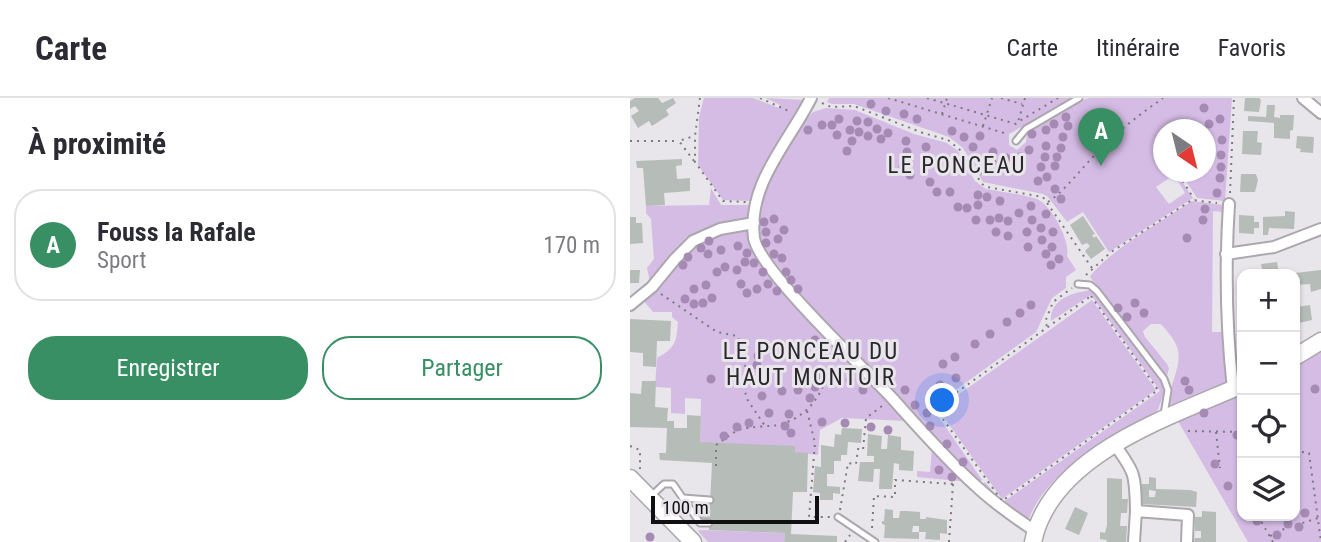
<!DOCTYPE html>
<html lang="fr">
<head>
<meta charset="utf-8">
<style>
	body { margin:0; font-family:"Roboto Condensed",sans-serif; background:#f7f7f7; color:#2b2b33 }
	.controls { position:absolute; right:21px; bottom:21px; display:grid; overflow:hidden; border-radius:14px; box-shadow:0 2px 5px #0004 }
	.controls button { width:63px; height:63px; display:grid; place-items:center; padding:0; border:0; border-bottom:2px solid #e1e1e2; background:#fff; color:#2b2b33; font:35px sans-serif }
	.compass { position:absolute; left:523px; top:21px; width:63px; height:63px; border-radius:50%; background:#fff; box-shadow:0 2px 5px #0004; rotate:145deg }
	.scale { position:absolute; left:21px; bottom:18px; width:168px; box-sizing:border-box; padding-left:7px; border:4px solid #100f11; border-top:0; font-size:19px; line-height:24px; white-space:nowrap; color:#100f11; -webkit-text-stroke:5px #e8e5eb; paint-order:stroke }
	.you { position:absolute; left:313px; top:303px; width:24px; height:24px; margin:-18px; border:5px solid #fff; border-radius:50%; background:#1a73e8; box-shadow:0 0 0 10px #1a73e833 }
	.badge { display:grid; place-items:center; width:46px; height:46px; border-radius:50%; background:#378f63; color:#fff; font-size:23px; font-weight:700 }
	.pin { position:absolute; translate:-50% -58px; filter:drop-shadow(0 2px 4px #0008) }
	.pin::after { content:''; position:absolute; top:37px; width:24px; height:21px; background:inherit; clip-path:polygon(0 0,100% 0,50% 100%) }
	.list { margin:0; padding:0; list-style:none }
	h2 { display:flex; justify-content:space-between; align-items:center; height:91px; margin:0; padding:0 28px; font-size:30px }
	h2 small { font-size:23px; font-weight:400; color:#7c7c81 }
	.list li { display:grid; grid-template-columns:46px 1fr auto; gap:21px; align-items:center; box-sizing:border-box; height:112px; margin:0 14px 14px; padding:0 14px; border:2px solid #e1e1e2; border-radius:28px }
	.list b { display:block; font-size:26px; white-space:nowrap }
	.list p { margin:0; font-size:23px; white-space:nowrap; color:#7c7c81 }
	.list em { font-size:23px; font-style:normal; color:#7c7c81 }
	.actions { display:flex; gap:14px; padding:21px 28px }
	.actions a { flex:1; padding:16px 0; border:2px solid #378f63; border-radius:28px; text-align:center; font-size:24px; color:#378f63 }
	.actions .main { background:#378f63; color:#fff }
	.icon { flex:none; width:38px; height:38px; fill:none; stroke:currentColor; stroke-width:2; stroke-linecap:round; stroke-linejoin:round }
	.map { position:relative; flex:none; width:691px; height:444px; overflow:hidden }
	header { display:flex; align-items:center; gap:42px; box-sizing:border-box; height:98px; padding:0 35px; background:#fff; border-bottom:2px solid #e1e1e2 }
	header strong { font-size:33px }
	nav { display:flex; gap:38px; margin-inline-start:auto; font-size:24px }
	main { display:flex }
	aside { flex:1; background:#fff }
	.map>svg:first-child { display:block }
	.green { fill:#d5bce5 }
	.building { fill:#b6bcb8 }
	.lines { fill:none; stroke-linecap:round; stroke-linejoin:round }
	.lane-casing { stroke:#aba7ad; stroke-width:9 }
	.street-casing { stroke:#aba7ad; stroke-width:14 }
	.secondary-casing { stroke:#aba7ad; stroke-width:19 }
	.path { stroke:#7c7a7e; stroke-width:2; stroke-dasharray:2 5; stroke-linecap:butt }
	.lane { stroke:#fff; stroke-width:5 }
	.street { stroke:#fff; stroke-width:10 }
	.secondary { stroke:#fff; stroke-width:16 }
	.tree { fill:#a58bb4 }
	.labels { text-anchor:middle; stroke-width:6; stroke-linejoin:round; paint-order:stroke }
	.neighbourhood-label { font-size:23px; letter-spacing:2px; fill:#2b282c; stroke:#e8e5eb }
</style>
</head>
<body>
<header>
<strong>Carte</strong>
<nav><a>Carte</a><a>Itinéraire</a><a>Favoris</a></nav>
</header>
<main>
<aside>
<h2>À proximité<small></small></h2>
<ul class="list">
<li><span class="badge">A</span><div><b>Fouss la Rafale</b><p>Sport</p></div><em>170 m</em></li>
</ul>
<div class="actions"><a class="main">Enregistrer</a><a>Partager</a></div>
</aside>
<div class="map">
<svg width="691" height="444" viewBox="0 0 691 444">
	<rect width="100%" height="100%" fill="#e8e5eb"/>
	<!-- green -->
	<g class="green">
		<polygon points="74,0 123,0 149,10 150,7 136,0 175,2 175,6 125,86 122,103 93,102 68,67 69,19"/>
		<polygon points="199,0 443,0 379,36 379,47 387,52 396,44 397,34 440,6 459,0 602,0 595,103 567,100 550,74 576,74 576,32 534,32 534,74 548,74 526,89 539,106 555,95 545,78 547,76 563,100 479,154 453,114 437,124 418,99 413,96 353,84 333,50 319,39 224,6 202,6 197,4"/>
		<path d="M196,10L225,12L284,36L317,45L328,53L345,83L356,91C372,94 391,96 407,101C421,106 441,144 437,158L446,172L436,179V190L422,200L406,234L302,309L352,382L347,386L193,222L133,150L128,127L137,83L173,24L183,14Z"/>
		<polygon points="81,90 91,107 121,107 119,121 59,141 47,150 20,184 17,170 24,161 21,121 16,115 16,108 79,107"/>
		<path d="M562,103L594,107L593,114L583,113L582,234H593L594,238L599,287L596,290L556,302L540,310C536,288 554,269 547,249C544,240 536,232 531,226H521L513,233L515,239L537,266L539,270L537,278L460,179C476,155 536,120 562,103Z"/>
		<path d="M117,131L121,150L128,161L276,323L212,320L190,332L188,357L70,344L71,301L55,300V316L41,315V290L25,289L27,260C46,249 46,245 48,224L42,219V214H23L13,202C55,165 54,139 117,131Z"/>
		<path d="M462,192L527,274L535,292L527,314C481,339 416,372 398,423L371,407L349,389L355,384L372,405L530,293L461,197L421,223C419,201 444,194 462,192Z"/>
		<polygon points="462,202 526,292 372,401 308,311"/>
		<polygon points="691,251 691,444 618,444 548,323 612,294 612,418 665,418 665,268"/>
		<polygon points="302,351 339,384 287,379 287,373 300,374"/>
		<polygon points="70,432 155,435 154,444 78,444 68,433"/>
	</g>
	<!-- building -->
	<g class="building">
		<polygon points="5,0 28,0 32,5 43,0 46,5 36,12 39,17 22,28 19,23 8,30 1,18 9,13 5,8 0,11 0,3"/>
		<polygon points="615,0 629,0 631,2 629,14 614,13"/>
		<polygon points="637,7 645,7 644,19 650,20 650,17 664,17 663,32 660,33 660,41 644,40 644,25 618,23 618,18 636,19"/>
		<polygon points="613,33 628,33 627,44 632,45 631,57 612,56"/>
		<polygon points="667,38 684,39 683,55 670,54 671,51 666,50"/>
		<polygon points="52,61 52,67 46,68 47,81 60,80 60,93 34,95 35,107 16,108 13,70 7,70 6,63"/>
		<polygon points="611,76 626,76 628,82 625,94 610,94"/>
		<polygon points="655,113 665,114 664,131 639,130 638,137 633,137 633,119 655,118"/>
		<polygon points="609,117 624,118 624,124 629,124 629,130 624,130 624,136 609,135"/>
		<polygon points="453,118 465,136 462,137 464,140 466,138 475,151 461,161 455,153 460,148 457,145 452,147 440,127"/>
		<polygon points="0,119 6,119 6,125 12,125 13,145 0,146"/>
		<polygon points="647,164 649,176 633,176 631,166"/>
		<polygon points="0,172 10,172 9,185 0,185"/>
		<polygon points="691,172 691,191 681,194 680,186 665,187 665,175"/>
		<polygon points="680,207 682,222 669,225 667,209"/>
		<polygon points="0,221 41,223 40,243 27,243 26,269 13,268 13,255 0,254"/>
		<polygon points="12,283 26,283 25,309 38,310 37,323 44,323 44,330 57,330 57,317 71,318 70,344 165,348 165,354 178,355 177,394 163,394 161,436 207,438 207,444 154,444 155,435 79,432 79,423 71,422 67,416 67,406 80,406 82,365 30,362 29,355 36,355 37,330 0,329 0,295 11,296"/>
		<polygon points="212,330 232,331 231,345 218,344 217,357 211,357 211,363 204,363 204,376 197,376 197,388 210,389 210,396 203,395 203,402 190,402 190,395 183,394 185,368 191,369 191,347 204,349 205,336 211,337"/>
		<polygon points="238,336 252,338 251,351 257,351 258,337 271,339 271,352 284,353 283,373 269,372 269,366 264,365 262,391 249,391 250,371 244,371 243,384 228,383 230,364 244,364 244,358 237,358"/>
		<polygon points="519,379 526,380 526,393 519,392 519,399 525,399 526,391 560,392 567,394 566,409 511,406 512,386 519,386"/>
		<polygon points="477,380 492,381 492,401 498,401 497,415 491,415 490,428 497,428 496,444 476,444 477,442 470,441 470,434 475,435 477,427"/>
		<polygon points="445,409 458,415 449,437 435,431"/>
		<polygon points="255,411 263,412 263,420 269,420 270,413 276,413 290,414 290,421 296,421 296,419 317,422 317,436 310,435 310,442 295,441 296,434 289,434 289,428 283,428 282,434 289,434 289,441 254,440 255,427 252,426 252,423 254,423"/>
		<polygon points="572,413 586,414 586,444 564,444 565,440 571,440 571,433 565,433 565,419 572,419"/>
	</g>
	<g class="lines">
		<!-- lane casing -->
		<g class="lane-casing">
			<g id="lane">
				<polyline points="386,43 396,31 449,0"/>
				<polyline points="448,186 460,187 467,193 534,281 538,292 534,317"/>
				<polyline points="20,399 34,386 43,386 70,425 79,425"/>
				<polyline points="53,400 80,402"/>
				<polyline points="208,419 245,444"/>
			</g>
		</g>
		<!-- street casing -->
		<g class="street-casing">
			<g id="street">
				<path d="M181,0C159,44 117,86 124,140C129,172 235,271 262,300C289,330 316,361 346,388C364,405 384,419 405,433"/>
				<polyline points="673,0 691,15"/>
				<path d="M599,106C595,168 596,229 603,291"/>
				<polyline points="596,156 644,149 691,131"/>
				<polyline points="0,207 22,189 45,161 63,143 90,131 124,125"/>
				<path d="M485,347C506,376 505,377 506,413"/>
				<polyline points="504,444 506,413 558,417 557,444"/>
			</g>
		</g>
		<!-- secondary casing -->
		<g class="secondary-casing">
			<g id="secondary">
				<polyline points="665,259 691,243"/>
				<polyline points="0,380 63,444"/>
				<path d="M403,444C421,356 540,319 612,287"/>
			</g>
		</g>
		<!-- path -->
		<g class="path">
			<polyline points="70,0 65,38 65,64 93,103 116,104"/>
			<polyline points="130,0 161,14"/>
			<polyline points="258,0 374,35"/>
			<polyline points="297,0 386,26 388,24"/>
			<polyline points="371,0 392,6"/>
			<polyline points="395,0 388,24 428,0"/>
			<polyline points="192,5 201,9 224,8 293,35 318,42 330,52 352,86 357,89 413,99 462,170"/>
			<polyline points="312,16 317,0"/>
			<polyline points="353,28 362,0"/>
			<polyline points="0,43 49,43"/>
			<polyline points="64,63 49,43 64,38"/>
			<polyline points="549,77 564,101"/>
			<polyline points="600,95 604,0"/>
			<path d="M418,104C438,90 451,70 469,53C488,32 511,16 533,0"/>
			<polyline points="456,177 481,154 562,102 587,105"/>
			<polyline points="31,196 87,234 107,238 116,257 114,290 117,301 135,328"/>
			<polygon points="461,198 528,292 372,403 305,310"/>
			<polyline points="417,228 415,224 423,204 442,190"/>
			<polyline points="177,313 185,345 179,419 200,419"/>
			<polyline points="558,333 612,334"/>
			<polyline points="586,334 590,370"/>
			<polyline points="0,348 10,352 10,371"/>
			<polyline points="665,353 679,355 691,444"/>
			<path d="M86,368V347C94,342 101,335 109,332C121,328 135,329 147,327C183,319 197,289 202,255"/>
			<polyline points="210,412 218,365 226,366 228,351 233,352 236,320 252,308"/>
			<polyline points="628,418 643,444"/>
			<polyline points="242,430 244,398 265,399 265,382 323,386"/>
			<polyline points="640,438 654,431 691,419"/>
			<polyline points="215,444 220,437"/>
			<polyline points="319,444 323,386 327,387"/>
		</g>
		<!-- lane -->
		<use href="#lane" class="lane"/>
		<!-- street -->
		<use href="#street" class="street"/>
		<!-- secondary -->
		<use href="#secondary" class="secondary"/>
	</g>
	<!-- trees -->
	<g class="tree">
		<circle cx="241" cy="6" r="4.5"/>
		<circle cx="574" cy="10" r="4.5"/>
		<circle cx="256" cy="13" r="4.5"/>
		<circle cx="274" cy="16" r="4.5"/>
		<circle cx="436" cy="19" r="4.5"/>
		<circle cx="209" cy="21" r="4.5"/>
		<circle cx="287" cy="21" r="4.5"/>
		<circle cx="463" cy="21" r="4.5"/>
		<circle cx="590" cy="21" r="4.5"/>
		<circle cx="227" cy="23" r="4.5"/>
		<circle cx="238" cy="24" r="4.5"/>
		<circle cx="483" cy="24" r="4.5"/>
		<circle cx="424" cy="26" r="4.5"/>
		<circle cx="454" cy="26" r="4.5"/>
		<circle cx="579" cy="26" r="4.5"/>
		<circle cx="192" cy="27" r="4.5"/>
		<circle cx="202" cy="27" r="4.5"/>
		<circle cx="438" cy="28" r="4.5"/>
		<circle cx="247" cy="31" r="4.5"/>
		<circle cx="178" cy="32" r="4.5"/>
		<circle cx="220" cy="32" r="4.5"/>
		<circle cx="416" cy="32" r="4.5"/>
		<circle cx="322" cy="33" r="4.5"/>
		<circle cx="229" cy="34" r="4.5"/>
		<circle cx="258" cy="35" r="4.5"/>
		<circle cx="402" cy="36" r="4.5"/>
		<circle cx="207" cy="37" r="4.5"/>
		<circle cx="238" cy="38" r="4.5"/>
		<circle cx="350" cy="38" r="4.5"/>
		<circle cx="334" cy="39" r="4.5"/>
		<circle cx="433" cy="39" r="4.5"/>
		<circle cx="251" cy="41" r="4.5"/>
		<circle cx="592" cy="42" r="4.5"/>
		<circle cx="222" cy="43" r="4.5"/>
		<circle cx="276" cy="43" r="4.5"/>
		<circle cx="416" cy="48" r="4.5"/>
		<circle cx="296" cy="49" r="4.5"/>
		<circle cx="343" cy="49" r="4.5"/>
		<circle cx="431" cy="50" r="4.5"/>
		<circle cx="399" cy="52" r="4.5"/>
		<circle cx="217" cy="53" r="4.5"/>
		<circle cx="277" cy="54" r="4.5"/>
		<circle cx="363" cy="54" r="4.5"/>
		<circle cx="591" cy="57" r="4.5"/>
		<circle cx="390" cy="59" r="4.5"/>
		<circle cx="415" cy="59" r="4.5"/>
		<circle cx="427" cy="59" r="4.5"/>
		<circle cx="376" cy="60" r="4.5"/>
		<circle cx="362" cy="64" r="4.5"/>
		<circle cx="425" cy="68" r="4.5"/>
		<circle cx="273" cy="69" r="4.5"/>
		<circle cx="411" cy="69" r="4.5"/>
		<circle cx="591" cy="69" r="4.5"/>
		<circle cx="351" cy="72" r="4.5"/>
		<circle cx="280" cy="77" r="4.5"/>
		<circle cx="417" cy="79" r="4.5"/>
		<circle cx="590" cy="80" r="4.5"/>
		<circle cx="408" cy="83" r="4.5"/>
		<circle cx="300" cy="84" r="4.5"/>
		<circle cx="425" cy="91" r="4.5"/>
		<circle cx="307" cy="94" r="4.5"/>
		<circle cx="320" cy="94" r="4.5"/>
		<circle cx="587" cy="95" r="4.5"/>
		<circle cx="348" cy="97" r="4.5"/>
		<circle cx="357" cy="99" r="4.5"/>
		<circle cx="431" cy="101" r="4.5"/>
		<circle cx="370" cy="103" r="4.5"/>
		<circle cx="348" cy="107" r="4.5"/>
		<circle cx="401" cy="108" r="4.5"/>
		<circle cx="328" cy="109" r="4.5"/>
		<circle cx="337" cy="110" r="4.5"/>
		<circle cx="575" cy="111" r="4.5"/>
		<circle cx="389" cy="115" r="4.5"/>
		<circle cx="416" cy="116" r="4.5"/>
		<circle cx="369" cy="120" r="4.5"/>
		<circle cx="144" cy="121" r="4.5"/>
		<circle cx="346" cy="122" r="4.5"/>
		<circle cx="360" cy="122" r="4.5"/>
		<circle cx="402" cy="122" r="4.5"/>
		<circle cx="573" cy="122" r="4.5"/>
		<circle cx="378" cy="123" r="4.5"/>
		<circle cx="134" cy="124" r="4.5"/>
		<circle cx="411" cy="130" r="4.5"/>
		<circle cx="154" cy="132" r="4.5"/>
		<circle cx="136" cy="134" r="4.5"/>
		<circle cx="366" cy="134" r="4.5"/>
		<circle cx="397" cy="134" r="4.5"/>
		<circle cx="423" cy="134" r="4.5"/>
		<circle cx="378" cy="138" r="4.5"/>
		<circle cx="557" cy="140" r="4.5"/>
		<circle cx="148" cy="141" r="4.5"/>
		<circle cx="412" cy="142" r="4.5"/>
		<circle cx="79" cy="143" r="4.5"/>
		<circle cx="136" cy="145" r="4.5"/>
		<circle cx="108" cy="148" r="4.5"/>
		<circle cx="398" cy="149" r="4.5"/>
		<circle cx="422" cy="149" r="4.5"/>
		<circle cx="71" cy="150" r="4.5"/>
		<circle cx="91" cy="152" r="4.5"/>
		<circle cx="117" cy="155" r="4.5"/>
		<circle cx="78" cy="156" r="4.5"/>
		<circle cx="144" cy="156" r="4.5"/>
		<circle cx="416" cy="156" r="4.5"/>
		<circle cx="58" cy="159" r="4.5"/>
		<circle cx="152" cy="160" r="4.5"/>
		<circle cx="429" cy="161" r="4.5"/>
		<circle cx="115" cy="164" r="4.5"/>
		<circle cx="124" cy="165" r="4.5"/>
		<circle cx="53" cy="167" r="4.5"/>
		<circle cx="421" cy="167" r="4.5"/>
		<circle cx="95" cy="169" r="4.5"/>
		<circle cx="107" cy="172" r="4.5"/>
		<circle cx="87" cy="174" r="4.5"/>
		<circle cx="133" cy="174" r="4.5"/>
		<circle cx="156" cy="174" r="4.5"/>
		<circle cx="161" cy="182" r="4.5"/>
		<circle cx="111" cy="186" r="4.5"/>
		<circle cx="138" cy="186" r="4.5"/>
		<circle cx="76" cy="187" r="4.5"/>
		<circle cx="64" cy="191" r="4.5"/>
		<circle cx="127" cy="191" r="4.5"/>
		<circle cx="168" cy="191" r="4.5"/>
		<circle cx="147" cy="193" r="4.5"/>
		<circle cx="117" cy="195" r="4.5"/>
		<circle cx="82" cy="200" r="4.5"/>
		<circle cx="55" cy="201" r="4.5"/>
		<circle cx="73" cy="205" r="4.5"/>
		<circle cx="505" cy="205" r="4.5"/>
		<circle cx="64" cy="206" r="4.5"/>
		<circle cx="401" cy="207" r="4.5"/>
		<circle cx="488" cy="210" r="4.5"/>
		<circle cx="390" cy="215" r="4.5"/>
		<circle cx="514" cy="215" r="4.5"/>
		<circle cx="497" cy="219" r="4.5"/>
		<circle cx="377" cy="224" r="4.5"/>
		<circle cx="360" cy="236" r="4.5"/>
		<circle cx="185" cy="242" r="4.5"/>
		<circle cx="345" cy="246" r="4.5"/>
		<circle cx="128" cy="258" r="4.5"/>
		<circle cx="193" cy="258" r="4.5"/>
		<circle cx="325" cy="259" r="4.5"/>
		<circle cx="313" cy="266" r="4.5"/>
		<circle cx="127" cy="267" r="4.5"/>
		<circle cx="191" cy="277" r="4.5"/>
		<circle cx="326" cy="280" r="4.5"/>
		<circle cx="81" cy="281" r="4.5"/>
		<circle cx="220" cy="282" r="4.5"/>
		<circle cx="555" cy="283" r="4.5"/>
		<circle cx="177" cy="285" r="4.5"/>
		<circle cx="310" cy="287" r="4.5"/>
		<circle cx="185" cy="289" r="4.5"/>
		<circle cx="685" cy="291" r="4.5"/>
		<circle cx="168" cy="292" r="4.5"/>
		<circle cx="233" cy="292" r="4.5"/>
		<circle cx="275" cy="292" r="4.5"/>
		<circle cx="559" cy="292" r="4.5"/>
		<circle cx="152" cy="293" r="4.5"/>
		<circle cx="132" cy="298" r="4.5"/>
		<circle cx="180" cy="300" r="4.5"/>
		<circle cx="285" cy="307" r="4.5"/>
		<circle cx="139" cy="315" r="4.5"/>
		<circle cx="297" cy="315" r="4.5"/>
		<circle cx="574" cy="315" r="4.5"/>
		<circle cx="159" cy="316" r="4.5"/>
		<circle cx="192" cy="324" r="4.5"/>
		<circle cx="119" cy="325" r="4.5"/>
		<circle cx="215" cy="325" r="4.5"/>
		<circle cx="155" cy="328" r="4.5"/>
		<circle cx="300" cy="328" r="4.5"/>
		<circle cx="107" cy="329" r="4.5"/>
		<circle cx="241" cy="329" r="4.5"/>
		<circle cx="258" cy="332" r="4.5"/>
		<circle cx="161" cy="335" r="4.5"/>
		<circle cx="607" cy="337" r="4.5"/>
		<circle cx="94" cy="338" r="4.5"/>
		<circle cx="317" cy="346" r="4.5"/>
		<circle cx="333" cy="364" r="4.5"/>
		<circle cx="585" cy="366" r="4.5"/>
		<circle cx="309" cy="372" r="4.5"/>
		<circle cx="322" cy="379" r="4.5"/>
		<circle cx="598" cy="388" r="4.5"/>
		<circle cx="675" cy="415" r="4.5"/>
		<circle cx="627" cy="423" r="4.5"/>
		<circle cx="658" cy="426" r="4.5"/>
		<circle cx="669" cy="429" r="4.5"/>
		<circle cx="647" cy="437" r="4.5"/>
		<circle cx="20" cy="439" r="4.5"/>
	</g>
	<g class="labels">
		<!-- neighbourhood labels -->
		<g class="neighbourhood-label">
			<text x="327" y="75">LE PONCEAU</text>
			<text x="181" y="261">LE PONCEAU DU<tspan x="181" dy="26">HAUT MONTOIR</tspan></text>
		</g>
	</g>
</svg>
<div class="controls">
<button>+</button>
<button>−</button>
<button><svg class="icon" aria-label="locate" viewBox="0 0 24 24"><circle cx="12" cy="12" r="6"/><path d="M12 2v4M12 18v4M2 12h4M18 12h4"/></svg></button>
<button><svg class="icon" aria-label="layers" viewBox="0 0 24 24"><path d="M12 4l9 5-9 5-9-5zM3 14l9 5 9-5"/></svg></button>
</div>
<svg class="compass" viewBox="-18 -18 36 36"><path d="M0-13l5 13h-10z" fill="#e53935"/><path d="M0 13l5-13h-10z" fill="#7c7c81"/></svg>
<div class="scale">100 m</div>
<div class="you"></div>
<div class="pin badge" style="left:471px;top:68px">A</div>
</div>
</main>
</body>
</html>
